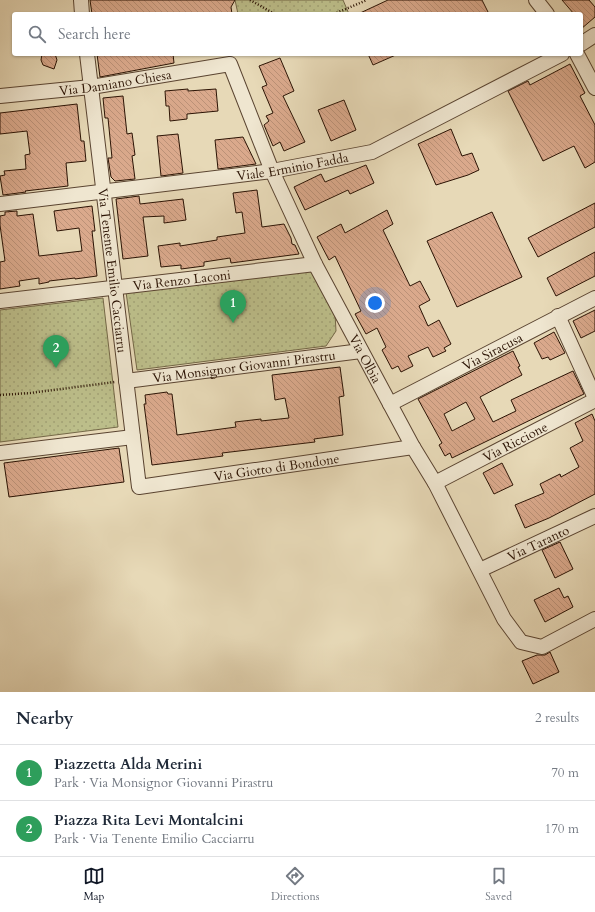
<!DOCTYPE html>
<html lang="en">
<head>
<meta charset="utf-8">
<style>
	body { margin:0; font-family:Cardo,serif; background:#f2f2f3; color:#1f2937 }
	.you { position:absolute; left:375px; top:303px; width:14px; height:14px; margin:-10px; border:3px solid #fff; border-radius:50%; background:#1a73e8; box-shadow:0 0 0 6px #1a73e833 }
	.badge { display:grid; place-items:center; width:26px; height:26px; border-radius:50%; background:#111827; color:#fff; font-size:13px; font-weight:700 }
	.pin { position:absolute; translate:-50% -33px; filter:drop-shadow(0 1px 2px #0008) }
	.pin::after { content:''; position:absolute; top:21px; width:14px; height:12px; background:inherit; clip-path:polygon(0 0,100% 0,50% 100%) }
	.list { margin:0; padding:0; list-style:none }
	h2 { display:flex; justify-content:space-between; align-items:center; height:52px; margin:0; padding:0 16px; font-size:17px }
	h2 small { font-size:13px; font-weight:400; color:#747a83 }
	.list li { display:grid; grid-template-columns:26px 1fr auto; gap:12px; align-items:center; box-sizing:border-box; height:56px; padding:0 16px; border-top:1px solid #e0e1e3 }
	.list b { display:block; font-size:15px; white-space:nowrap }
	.list p { margin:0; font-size:13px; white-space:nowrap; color:#747a83 }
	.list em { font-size:13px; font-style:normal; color:#747a83 }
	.icon { flex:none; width:22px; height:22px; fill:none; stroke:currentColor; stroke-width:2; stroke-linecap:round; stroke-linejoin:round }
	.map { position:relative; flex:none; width:595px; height:692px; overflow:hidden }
	.search { position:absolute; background:#fff; box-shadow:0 1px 3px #0004; left:12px; right:12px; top:12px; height:44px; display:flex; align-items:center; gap:10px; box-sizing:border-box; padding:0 14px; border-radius:4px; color:#747a83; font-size:15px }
	.sheet { height:164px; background:#fff }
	nav { display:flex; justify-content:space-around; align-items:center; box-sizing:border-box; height:56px; border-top:1px solid #e0e1e3; background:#fff; font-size:11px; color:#747a83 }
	nav a { display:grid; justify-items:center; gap:2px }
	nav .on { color:#111827 }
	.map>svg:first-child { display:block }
	.grass { fill:url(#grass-dots); stroke:#746847 }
	.building { fill:url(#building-back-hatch); stroke:#2b1304; fill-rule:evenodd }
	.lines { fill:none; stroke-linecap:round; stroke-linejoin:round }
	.minor-casing { stroke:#5a4431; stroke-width:16 }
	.path { stroke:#2b1304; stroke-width:2.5; stroke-dasharray:1 2; stroke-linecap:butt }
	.minor { stroke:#efe6d0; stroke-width:14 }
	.labels { text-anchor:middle; stroke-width:4; stroke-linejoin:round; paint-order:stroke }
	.street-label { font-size:13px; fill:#2b1304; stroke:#efe6d0 }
</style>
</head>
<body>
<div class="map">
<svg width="595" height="692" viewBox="0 0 595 692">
	<defs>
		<pattern id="grass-dots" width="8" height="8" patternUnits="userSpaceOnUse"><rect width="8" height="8" fill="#bcbe8a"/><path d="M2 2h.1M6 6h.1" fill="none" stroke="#a2a275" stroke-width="1.8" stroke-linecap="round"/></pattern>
		<pattern id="building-back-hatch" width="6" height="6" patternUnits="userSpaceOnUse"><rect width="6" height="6" fill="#daa98c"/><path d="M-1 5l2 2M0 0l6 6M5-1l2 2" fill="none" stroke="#bb9177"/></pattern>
	</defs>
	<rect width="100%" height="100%" fill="#e7d9b7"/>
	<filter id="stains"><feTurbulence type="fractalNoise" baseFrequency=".005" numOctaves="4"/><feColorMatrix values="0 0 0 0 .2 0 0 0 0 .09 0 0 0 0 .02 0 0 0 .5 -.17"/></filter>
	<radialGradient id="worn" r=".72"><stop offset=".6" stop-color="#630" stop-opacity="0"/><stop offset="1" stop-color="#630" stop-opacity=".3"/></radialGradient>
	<!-- grass -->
	<g class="grass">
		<polygon points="235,0 343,0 349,14 238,14"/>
		<polygon points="312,271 335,314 336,331 326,346 137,370 126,292"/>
		<polygon points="103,298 118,427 0,442 0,310"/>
	</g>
	<!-- building -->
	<g class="building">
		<polygon points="90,0 235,0 231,7 232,14 92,14"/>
		<polygon points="388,0 482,0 489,14 358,14"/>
		<polygon points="562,0 589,0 595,7 595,17 581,29 581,14 574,14"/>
		<polygon points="42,54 55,54 57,60 54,69 43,65 41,60"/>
		<polygon points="97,54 173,54 174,63 100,77"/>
		<polygon points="368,54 398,54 373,65"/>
		<polygon points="280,58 294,91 283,96 305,142 284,151 280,142 273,146 264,125 269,121 266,116 273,113 262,87 267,85 259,66"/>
		<polygon points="570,64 585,93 580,96 595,125 595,162 585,168 574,146 543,161 508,91 528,81 530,85"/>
		<polygon points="188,89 188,91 216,89 218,111 187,114 187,119 170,121 169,106 166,106 165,91"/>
		<polygon points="123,96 127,134 132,133 135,155 132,156 135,179 115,181 111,177 108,158 112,158 108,118 105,118 103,98"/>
		<polygon points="344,100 356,130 331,141 318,110"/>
		<polygon points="77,104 81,141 84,141 86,161 66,163 68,186 25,191 26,192 3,195 0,176 5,175 4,171 26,169 25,155 30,154 27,131 0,134 0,113"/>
		<polygon points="451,129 462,156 472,153 479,170 468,175 436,185 418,144"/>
		<polygon points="178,134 183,173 161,176 157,136"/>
		<polygon points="243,137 256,164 218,169 215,140"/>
		<polygon points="366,165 374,183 350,194 348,190 305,210 294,187 321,174 325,182"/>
		<polygon points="257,190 262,227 284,224 291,238 292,244 295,245 299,254 231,263 230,258 204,262 204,266 181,269 181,265 161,267 158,246 180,243 180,246 217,240 217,237 245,233 242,212 236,213 233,193"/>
		<polygon points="139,196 140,204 183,199 186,220 164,223 164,216 143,217 148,256 123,259 116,199"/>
		<polygon points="595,203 595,227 538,257 528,238"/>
		<polygon points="92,206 95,231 92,231 97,276 75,279 75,278 49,281 49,282 39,284 39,278 19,281 20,286 0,289 0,262 5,261 0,225 0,216 5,215 5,212 17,211 17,216 33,214 39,256 82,251 79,228 57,231 54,211"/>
		<polygon points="387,210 393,224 383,230 410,286 420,281 430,300 419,306 428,326 439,320 451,344 444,348 446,351 433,357 428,347 408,356 413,366 401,372 398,366 392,369 382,350 386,347 377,328 366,334 355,314 361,311 335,256 329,260 317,237 341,224 345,233"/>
		<polygon points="492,212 522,277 457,307 427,241"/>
		<polygon points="595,252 595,276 556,296 547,278"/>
		<polygon points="595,310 595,331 581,338 573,321"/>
		<polygon points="554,332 565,353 550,360 548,357 542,359 534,343"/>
		<path d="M513,351L520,366L518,367L522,375L480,397L493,422L516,411L511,400L573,371L584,394L452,458L450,453L445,456L439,445L442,443L418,399ZM466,402L475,419L452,431L444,414Z"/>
		<polygon points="340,367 344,396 339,397 343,435 314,439 315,442 222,453 223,456 152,465 144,404 146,404 145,395 167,392 168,394 172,394 177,435 236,427 235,422 261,419 261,421 289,418 285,398 275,400 272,375"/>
		<polygon points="592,414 595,421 595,494 549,518 525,528 515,505 544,493 540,484 560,474 561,477 579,467 570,448 583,441 575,423"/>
		<polygon points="119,448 124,482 9,497 4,463"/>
		<polygon points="502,463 513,485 494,494 483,473"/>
		<polygon points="560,542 573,569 555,578 542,550"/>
		<polygon points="559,588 564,598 568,596 573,607 545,622 534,600"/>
		<polygon points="550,652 559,672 533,684 522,661 537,655 545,655"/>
	</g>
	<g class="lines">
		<!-- minor casing -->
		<g class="minor-casing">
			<g id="minor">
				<polyline points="81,0 82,14"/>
				<polyline points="536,0 547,14"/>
				<polyline points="581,44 595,35"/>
				<path id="s1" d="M87,54L139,487L413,447"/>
				<polyline points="577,54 595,88"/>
				<path id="s2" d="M0,96L91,87L230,64L272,171L315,264L413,447L435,483L504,619L521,642L542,647L595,619"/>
				<path id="s3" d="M0,204L272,171L372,152L562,54"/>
				<path id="s4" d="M0,301L315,264"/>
				<polyline points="558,316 595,398"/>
				<path id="s5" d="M126,381L361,351"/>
				<path id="s6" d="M390,404L595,298"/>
				<polyline points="0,453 133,437"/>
				<path id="s7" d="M435,483L595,400"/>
				<path id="s8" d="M480,570L595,516"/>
			</g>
		</g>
		<!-- path -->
		<g class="path">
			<polyline points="250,0 273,13 284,14"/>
			<polyline points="334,14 367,0"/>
			<polyline points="0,395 30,393 115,382"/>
		</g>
		<!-- minor -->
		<use href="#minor" class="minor"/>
	</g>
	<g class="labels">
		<!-- street labels -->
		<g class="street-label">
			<text dy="5" stroke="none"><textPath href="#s2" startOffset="116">Via Damiano Chiesa</textPath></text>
			<text dy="5" stroke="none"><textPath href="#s3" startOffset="295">Viale Erminio Fadda</textPath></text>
			<text dy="5" stroke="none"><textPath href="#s1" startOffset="218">Via Tenente Emilio Cacciarru</textPath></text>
			<text dy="5" stroke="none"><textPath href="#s4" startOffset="183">Via Renzo Laconi</textPath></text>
			<text dy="5" stroke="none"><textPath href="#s6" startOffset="115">Via Siracusa</textPath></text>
			<text dy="5" stroke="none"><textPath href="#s2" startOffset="557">Via Olbia</textPath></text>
			<text dy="5" stroke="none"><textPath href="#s5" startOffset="119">Via Monsignor Giovanni Pirastru</textPath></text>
			<text dy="5" stroke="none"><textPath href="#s7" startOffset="90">Via Riccione</textPath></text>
			<text dy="5" stroke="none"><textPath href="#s1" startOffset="575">Via Giotto di Bondone</textPath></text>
			<text dy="5" stroke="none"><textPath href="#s8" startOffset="64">Via Taranto</textPath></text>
		</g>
	</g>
	<rect width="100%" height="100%" filter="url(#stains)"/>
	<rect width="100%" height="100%" fill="url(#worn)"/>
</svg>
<div class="you"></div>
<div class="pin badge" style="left:233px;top:323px;background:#2e9e5b">1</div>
<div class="pin badge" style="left:56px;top:368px;background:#2e9e5b">2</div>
<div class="search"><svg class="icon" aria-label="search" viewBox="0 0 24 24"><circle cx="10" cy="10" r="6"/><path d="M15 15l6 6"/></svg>Search here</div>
</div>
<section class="sheet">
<h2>Nearby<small>2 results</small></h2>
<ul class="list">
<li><span class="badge" style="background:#2e9e5b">1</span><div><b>Piazzetta Alda Merini</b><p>Park · Via Monsignor Giovanni Pirastru</p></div><em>70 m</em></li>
<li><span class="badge" style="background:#2e9e5b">2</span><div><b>Piazza Rita Levi Montalcini</b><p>Park · Via Tenente Emilio Cacciarru</p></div><em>170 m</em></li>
</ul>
</section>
<nav>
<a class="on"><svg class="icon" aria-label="map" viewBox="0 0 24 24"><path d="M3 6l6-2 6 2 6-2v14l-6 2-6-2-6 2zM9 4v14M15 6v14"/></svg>Map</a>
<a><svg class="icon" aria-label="directions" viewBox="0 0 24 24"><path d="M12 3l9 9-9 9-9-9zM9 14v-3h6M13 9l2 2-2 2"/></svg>Directions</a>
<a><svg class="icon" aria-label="saved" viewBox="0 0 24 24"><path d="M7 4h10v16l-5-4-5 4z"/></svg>Saved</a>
</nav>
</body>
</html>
